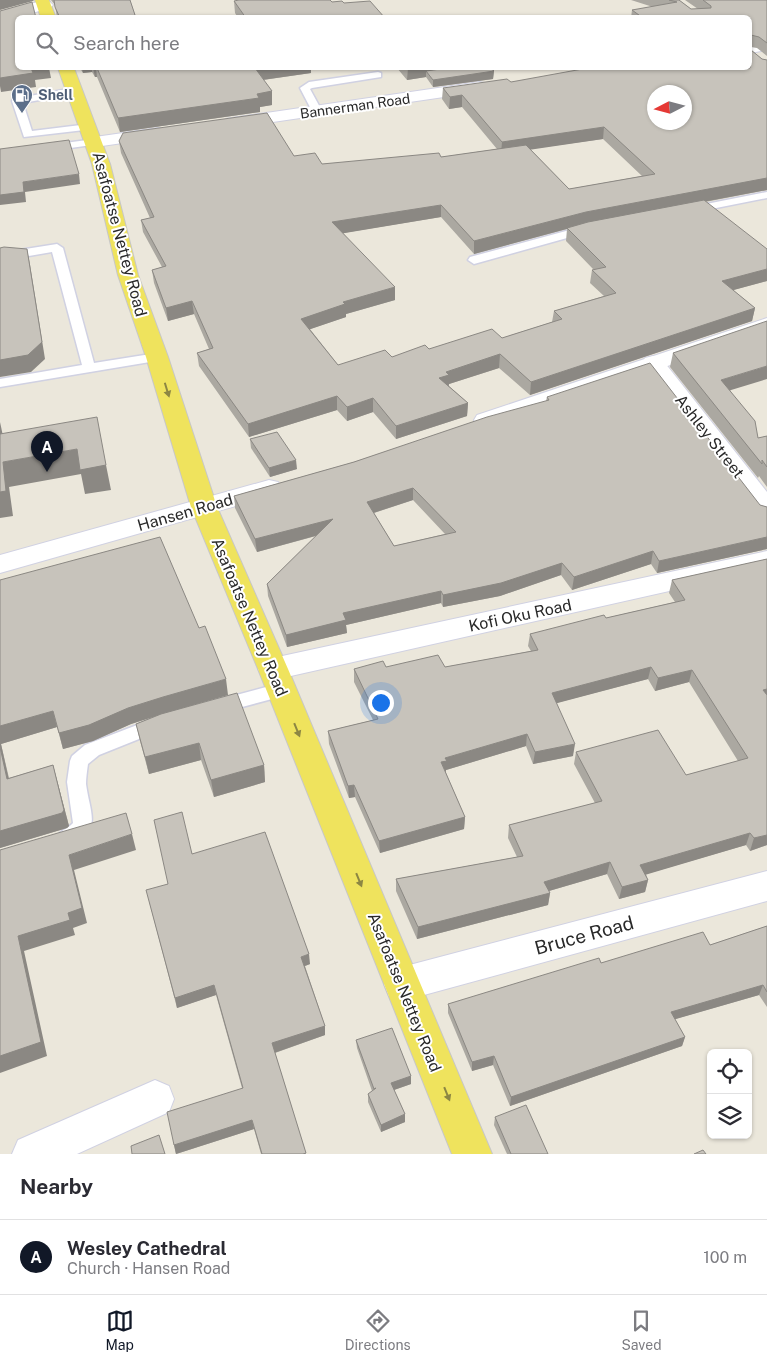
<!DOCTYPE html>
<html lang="en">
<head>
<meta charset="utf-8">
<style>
	body { margin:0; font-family:"Public Sans",sans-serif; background:#f7f7f7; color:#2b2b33 }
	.controls { position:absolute; right:15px; bottom:15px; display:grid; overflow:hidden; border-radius:8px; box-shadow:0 1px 4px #0004 }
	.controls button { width:45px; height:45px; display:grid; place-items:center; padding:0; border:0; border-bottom:1px solid #e1e1e2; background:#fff; color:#2b2b33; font:25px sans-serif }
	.compass { position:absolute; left:647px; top:85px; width:45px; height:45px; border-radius:50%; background:#fff; box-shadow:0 1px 4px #0004; rotate:264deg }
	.you { position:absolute; left:380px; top:702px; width:18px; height:18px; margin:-12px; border:4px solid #fff; border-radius:50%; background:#1a73e8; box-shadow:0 0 0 8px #1a73e833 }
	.badge { display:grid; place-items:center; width:32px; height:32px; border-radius:50%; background:#111827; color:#fff; font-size:16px; font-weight:700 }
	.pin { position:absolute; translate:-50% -41px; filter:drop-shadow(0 1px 2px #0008) }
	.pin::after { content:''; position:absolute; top:26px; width:18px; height:15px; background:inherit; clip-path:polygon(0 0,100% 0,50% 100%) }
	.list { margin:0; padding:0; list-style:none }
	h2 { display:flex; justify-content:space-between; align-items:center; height:65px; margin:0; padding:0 20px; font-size:21px }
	h2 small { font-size:16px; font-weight:400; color:#7c7c81 }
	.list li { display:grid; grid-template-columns:32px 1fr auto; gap:15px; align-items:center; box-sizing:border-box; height:75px; padding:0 20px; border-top:1px solid #e1e1e2 }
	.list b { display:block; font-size:19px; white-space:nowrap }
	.list p { margin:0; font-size:16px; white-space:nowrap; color:#7c7c81 }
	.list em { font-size:16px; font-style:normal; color:#7c7c81 }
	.icon { flex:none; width:28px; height:28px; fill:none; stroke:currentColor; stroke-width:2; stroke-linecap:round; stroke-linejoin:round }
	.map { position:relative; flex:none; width:767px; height:1154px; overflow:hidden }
	.search { position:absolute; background:#fff; box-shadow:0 1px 4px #0004; left:15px; right:15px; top:15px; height:55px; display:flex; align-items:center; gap:12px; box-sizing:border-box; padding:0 18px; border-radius:8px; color:#7c7c81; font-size:19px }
	.sheet { height:140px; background:#fff }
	nav { display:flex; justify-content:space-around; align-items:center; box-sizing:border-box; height:70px; border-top:1px solid #e1e1e2; background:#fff; font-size:14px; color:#7c7c81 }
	nav a { display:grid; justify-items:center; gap:2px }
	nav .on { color:#111827 }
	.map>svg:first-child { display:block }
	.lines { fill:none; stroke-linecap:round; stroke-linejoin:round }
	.lane-casing { stroke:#d0d1e2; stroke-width:3 }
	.street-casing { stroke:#d0d1e2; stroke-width:2 }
	.secondary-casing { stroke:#d0d1e2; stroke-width:2 }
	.primary-casing { stroke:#c7c7c7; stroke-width:2 }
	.lane { fill:#fff; fill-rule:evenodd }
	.street { fill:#fff; fill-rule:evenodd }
	.secondary { fill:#fff; fill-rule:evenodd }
	.primary { fill:#efe35d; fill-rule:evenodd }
	.wall { fill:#aba8a1; fill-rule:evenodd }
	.shaded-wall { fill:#8b8883 }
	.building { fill:#c7c3bb; stroke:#8b8883; fill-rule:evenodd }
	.oneway { fill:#8c8643 }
	.labels { text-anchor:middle; stroke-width:4; stroke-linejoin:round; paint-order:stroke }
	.far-service-label { font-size:14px; font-weight:bold; fill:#4e5e75; stroke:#fff; text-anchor:start }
	.far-street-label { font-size:14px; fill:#292929; stroke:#fff }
	.street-label { font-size:16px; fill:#292929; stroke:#fff }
	.near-street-label { font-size:19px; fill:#292929; stroke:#fff }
</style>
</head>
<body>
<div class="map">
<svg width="767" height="1154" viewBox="0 0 767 1154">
	<rect width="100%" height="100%" fill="#ebe7db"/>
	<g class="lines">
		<!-- lane casing -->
		<g class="lane-casing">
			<g id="lane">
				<polygon points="378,72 381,73 381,77 312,88 310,89 322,111 317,114 312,111 300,88 309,82"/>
				<polygon points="74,88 79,91 78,93 23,103 32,131 89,124 94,127 93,129 24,137 12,101 13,99"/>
				<polygon points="95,139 99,140 100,142 99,144 49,151 44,148 49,145"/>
				<polygon points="767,192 767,198 691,213 685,210 691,207"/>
				<polygon points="588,225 594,229 592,231 474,264 468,260 470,257"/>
				<polygon points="57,244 63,248 94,363 157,353 164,357 162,360 0,387 0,379 82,365 52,252 0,261 0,253"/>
				<polygon points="281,683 287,685 290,690 287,695 220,713 214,711 211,706 214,701"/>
				<path d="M158,717L164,719L167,724L164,729L99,755L88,764C87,771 86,778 86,784C90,814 104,833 66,846L59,844L56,838C60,830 68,829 73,823L67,782L70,761L72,756L85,745Z"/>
			</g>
		</g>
		<!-- street casing -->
		<g class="street-casing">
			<g id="street">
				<polygon points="653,356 661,358 767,492 767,519 758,516 645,368 642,363 645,358"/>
				<polygon points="767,551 767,569 273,680 263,677 258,669 263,661 273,658"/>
				<polygon points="767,871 767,901 402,1001 389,996 384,984 389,972 402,967"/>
				<polygon points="155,1080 169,1086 174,1099 169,1112 77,1154 12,1154 18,1140"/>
			</g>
		</g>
		<!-- secondary casing -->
		<g class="secondary-casing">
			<g id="secondary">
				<polygon points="45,0 50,2 53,5 50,8 0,22 0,12"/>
				<polygon points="767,40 767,50 750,53 750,43"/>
				<polygon points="479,82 485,83 487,87 485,91 232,128 226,127 223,123 226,119 232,118"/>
				<polygon points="158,128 164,129 167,133 164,137 95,147 89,146 86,142 89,138 95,137"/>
				<polygon points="767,318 767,332 495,425 486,427 477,425 474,420 477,415"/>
				<polygon points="269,480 278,482 282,488 278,494 0,573 0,555"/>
			</g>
		</g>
		<!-- primary casing -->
		<g class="primary-casing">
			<g id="primary">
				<polygon points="35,0 49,0 56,18 41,18"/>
				<polygon points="58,68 74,68 110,164 138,275 168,357 217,507 288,669 492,1154 452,1154 258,669 191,507 146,357 118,275 92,164"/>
			</g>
		</g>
		<!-- lane -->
		<use href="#lane" class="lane"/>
		<!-- street -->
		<use href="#street" class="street"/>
		<!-- secondary -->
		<use href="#secondary" class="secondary"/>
		<!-- primary -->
		<use href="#primary" class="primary"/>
	</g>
	<!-- wall -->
	<g class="wall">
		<polygon points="51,0 130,0 136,18 57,18 55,5"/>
		<path d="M631,0H679L691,9H698L685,0H767V56L757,48L751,47V50L762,59L767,60V190L705,202L767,281L733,290L755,308L752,321L530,395L499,368L449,384V386L468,403L467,416L396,439L373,412L347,421L337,410L249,437L199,366L197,353L209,349L194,314L168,321L154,283L152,270L162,267L143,232L141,220L150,218L121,153L119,141L294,156L322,164L441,157L497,149L462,107L449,109L442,99L443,88L511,82L750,68V18H631L632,10L653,7ZM603,139L642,176L569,189L530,149ZM441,217L474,254L567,229L566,241L594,270H592L590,283L604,296L554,311L552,322L502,338L429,349L392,357L338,365L310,329L346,317V314L395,300L343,233Z"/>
		<polygon points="234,1 332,2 344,3 385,18 238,18 235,13"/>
		<polygon points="80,68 311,68 311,73 263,80 272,91 272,105 260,107 260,112 120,132 97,77 95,77 92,72 83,73"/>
		<polygon points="397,68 442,68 494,71 493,79 433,87 426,77 407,80"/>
		<polygon points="673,353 730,390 758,438 767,436 767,487 759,476 758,478 670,367"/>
		<path d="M547,397L760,505L767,507V549L657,573L651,564L572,590L561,575L500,596L443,607L441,603L346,625L347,633L287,647L268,596L267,584L316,536L257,552L235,508L234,496L354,462L546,401ZM413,500L445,534L394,546L374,513Z"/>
		<polygon points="250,439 297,469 270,477 251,448"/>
		<polygon points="767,559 767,845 750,851 746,845 646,874 648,880 645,892 619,899 607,874 549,891 550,893 548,905 417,939 396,891 396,879 517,857 508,838 509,825 595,803 574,764 576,752 686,775 738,761 689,682 655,691 648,679 556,703 573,756 533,764 526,746 446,770 446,773 465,817 464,829 380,853 355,797 349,798 329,744 328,731 373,720 354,682 354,669 386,667 445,667 531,651 528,646 530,634 606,618 675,602 669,593 672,580"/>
		<polygon points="0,580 228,695 179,709 264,765 265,782 214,797 201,760 149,774 140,741 136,724 155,716 131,724 93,741 63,749 57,727 1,744 9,778 53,765 69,826 67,828 0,848"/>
		<polygon points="192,854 310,964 305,966 325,1026 325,1035 275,1053 306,1154 261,1154 254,1129 176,1154 174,1145 242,1088 216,995 177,1008 149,901 168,884"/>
		<polygon points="767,926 767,1007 759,995 675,1019 685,1037 682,1046 510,1106 493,1065 472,1071 448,1013 448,1004 601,963 710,945"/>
		<polygon points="356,1040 411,1076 411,1084 394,1090 405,1114 405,1122 381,1132 368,1102 368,1094 372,1091 357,1048"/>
		<polygon points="495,1117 548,1154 507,1154 494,1125"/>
	</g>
	<!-- shaded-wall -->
	<g class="shaded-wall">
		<polygon points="0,0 34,0 33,1 0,10"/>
		<polygon points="30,68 49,68 51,78 35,80 36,87 1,92 0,86 0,78"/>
		<polygon points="82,68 92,68 92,72 83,73"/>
		<polygon points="93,68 96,68 97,77 95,77"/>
		<polygon points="255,68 311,68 311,73 255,81"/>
		<polygon points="408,68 442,68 441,75 426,71 426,77 407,80"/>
		<polygon points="494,71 493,79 433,87 433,80"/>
		<polygon points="272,91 272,105 260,107 260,112 120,132 118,118"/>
		<polygon points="462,95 462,107 449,109 450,97"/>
		<polygon points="604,127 603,139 501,154 502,142"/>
		<polygon points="79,174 80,184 25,192 26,202 0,205 0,195 23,182"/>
		<polygon points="767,178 767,190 585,224 474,254 474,241 586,212"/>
		<polygon points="441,205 441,217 333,235 332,222"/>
		<polygon points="27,249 30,265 45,359 31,372 0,377 0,360"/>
		<polygon points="767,269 767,281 719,294 722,281"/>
		<polygon points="395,287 395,300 346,314 346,317 302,332 301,319 343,302"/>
		<polygon points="192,301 194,314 168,321 166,308"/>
		<polygon points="755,308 752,321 530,395 531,382"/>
		<polygon points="500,354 499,368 449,384 448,388 439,378 446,372"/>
		<polygon points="767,366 767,379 718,394 721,380"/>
		<polygon points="337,396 337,410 249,437 248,424"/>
		<polygon points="373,398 373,412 347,421 347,407"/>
		<polygon points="468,403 467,416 396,439 396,426"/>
		<polygon points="0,422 3,436 0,434"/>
		<polygon points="77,449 106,465 111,490 85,494 81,474 9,487 13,516 0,518 0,492 3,462"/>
		<polygon points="296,460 297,469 270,477 269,468"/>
		<polygon points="413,488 413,500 367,515 367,502"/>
		<polygon points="333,519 333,531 257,552 255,539"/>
		<polygon points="767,537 767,549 657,573 659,561"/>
		<polygon points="653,551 651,564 572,590 574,577"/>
		<polygon points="562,563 561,575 500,596 443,607 443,595"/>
		<polygon points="441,591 441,603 346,625 347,633 287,647 286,635 343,613"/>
		<polygon points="651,667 648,679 550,705 552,693"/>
		<polygon points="692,670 689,682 655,691 658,678"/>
		<polygon points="226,679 228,695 166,713 131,724 93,741 63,749 59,733 128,708 163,697"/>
		<polygon points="767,689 767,700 763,690"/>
		<polygon points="53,711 57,727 1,744 12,794 7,779 0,747 0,726"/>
		<polygon points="527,734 526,746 446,770 446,773 441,762 445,758"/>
		<polygon points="199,743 201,760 149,774 145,757"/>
		<polygon points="575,744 573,756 533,764 535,752"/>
		<polygon points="53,765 69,826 67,828 0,848 0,831"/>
		<polygon points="264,765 265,782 214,797 211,780"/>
		<polygon points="354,785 355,797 349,798 348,786"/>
		<polygon points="465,817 464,829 380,853 379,841"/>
		<polygon points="750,833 746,845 638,877 640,865"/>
		<polygon points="132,834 136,850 74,870 87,923 73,928 75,935 24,951 47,1056 0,1073 0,1056 18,936 68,913 69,855"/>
		<polygon points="767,835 767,845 750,851 754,838"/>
		<polygon points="610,862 607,874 542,893 544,882"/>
		<polygon points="648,880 645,892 619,899 622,887"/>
		<polygon points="550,893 548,905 417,939 418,927"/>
		<polygon points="309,954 310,964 302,967 301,957"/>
		<polygon points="214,985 216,995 177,1008 175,998"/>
		<polygon points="763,985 759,995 669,1021 671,1012"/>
		<polygon points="325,1026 325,1035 274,1053 272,1043"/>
		<polygon points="685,1037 682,1046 510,1106 511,1097"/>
		<polygon points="494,1056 493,1065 472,1071 472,1062"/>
		<polygon points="411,1076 411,1084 391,1091 391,1083"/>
		<polygon points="405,1114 405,1122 381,1132 381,1125"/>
		<polygon points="252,1120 254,1129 176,1154 174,1145"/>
	</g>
	<!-- building -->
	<g class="building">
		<polygon points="54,0 130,0 136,18 60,18 55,7"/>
		<polygon points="239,0 330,0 332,2 342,1 344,3 370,1 385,18 246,18 234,1"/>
		<path d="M669,0H679L691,9L711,8V6L703,0H767V43L759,37L751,35V50L762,59L767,60V178L586,212L474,241L441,205L332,222L395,287L343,302L345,304L301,319L338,365L385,350L392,357L425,345L429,349L492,329L502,338L562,319L554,311L616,293L592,270L606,267L567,228L588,222L704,200L767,249V269L722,281L755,308L531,382L500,354L446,372L449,375L439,378L468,403L396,426L373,398L347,407L337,396L248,424L197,353L213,348L192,301L166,308L152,270L166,266L141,220L154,217L119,141L123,133L267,113L294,156L315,153L322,164L439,153L441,157L526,145L569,189L655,174L604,127L502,142L462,95L450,97L443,88L507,79L511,82L588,68H750V18H643L632,10L677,2ZM654,92H684V122H654Z"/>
		<polygon points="32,2 36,18 18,18 18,68 31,68 33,73 0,78 0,11"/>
		<polygon points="97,68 258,68 255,68 272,91 257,94 259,98 118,118"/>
		<polygon points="448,68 490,68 494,71 433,80 426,71"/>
		<polygon points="69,140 79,174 23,182 24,192 0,195 0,149"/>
		<polygon points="4,247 27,249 42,342 28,355 0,360 0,248"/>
		<polygon points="767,321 767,366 721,380 755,421 758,438 767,436 767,467 762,460 762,464 673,353"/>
		<path d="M650,363L760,505L767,507V537L659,561L653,551L574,577L562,563L501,583L443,595L441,591L343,613L346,620L286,635L267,584L333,519L255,539L234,496L354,462L487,417L549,400L547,397ZM413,488L456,532L394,546L367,502Z"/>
		<polygon points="97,417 106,465 80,470 77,449 3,462 6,491 0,492 0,432 0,434"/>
		<polygon points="277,432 296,460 269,468 250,439"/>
		<polygon points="160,537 199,628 205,626 226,679 163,697 128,708 89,725 59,733 53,711 0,726 0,580"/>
		<polygon points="767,559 767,689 763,690 767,695 767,835 754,838 750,833 640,865 648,880 622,887 610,862 544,882 550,893 418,927 396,879 523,856 509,825 602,801 576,752 658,730 686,775 748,758 692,670 658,678 651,667 552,693 575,744 535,752 527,734 445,758 447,761 441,762 465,817 379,841 354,785 348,786 328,731 378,719 354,669 383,661 386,667 438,655 445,667 538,650 530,634 604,615 606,618 685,600 672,580"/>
		<polygon points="237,693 264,765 211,780 199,743 145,757 136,724 161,714"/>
		<polygon points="0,747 7,779 53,765 64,810 62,813 0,831"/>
		<polygon points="182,812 192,854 265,832 309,954 301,957 325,1026 272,1043 306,1153 303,1154 262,1154 252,1120 174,1145 167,1112 243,1088 214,985 175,998 146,890 168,884 154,820"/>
		<polygon points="126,813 132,834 69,855 82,908 68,913 70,920 18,936 41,1042 0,1056 0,850"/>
		<polygon points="767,926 767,992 763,985 671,1012 685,1037 511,1097 494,1056 472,1062 448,1004 599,958 601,963 703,932 710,945"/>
		<polygon points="392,1028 411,1076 391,1083 405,1114 381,1125 368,1094 376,1088 374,1089 356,1040"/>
		<polygon points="526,1105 548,1154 511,1154 495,1117"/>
		<polygon points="159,1135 165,1154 132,1154 131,1146"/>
		<polygon points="703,1150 706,1154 694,1154"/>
	</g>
	<!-- one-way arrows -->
	<defs><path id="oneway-solid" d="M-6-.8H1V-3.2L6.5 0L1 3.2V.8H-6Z" transform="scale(1.25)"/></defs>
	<g class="oneway">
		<use href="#oneway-solid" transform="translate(167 390) rotate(73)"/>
		<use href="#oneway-solid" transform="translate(297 730) rotate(68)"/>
		<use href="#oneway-solid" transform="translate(359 880) rotate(68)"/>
		<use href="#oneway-solid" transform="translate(447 1094) rotate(68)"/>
	</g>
	<!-- icons -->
	<defs>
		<g id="fuel-pin" transform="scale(1.125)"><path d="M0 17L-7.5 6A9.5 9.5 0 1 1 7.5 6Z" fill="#5c6f8a" stroke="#fff"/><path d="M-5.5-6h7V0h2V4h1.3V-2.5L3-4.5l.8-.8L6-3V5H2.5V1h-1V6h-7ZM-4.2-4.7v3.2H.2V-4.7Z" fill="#fff"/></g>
	</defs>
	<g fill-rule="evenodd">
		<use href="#fuel-pin" x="22" y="95"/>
	</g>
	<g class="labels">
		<!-- far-service labels -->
		<g class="far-service-label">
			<text x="38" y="100">Shell</text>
		</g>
		<!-- far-street labels -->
		<g class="far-street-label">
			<text transform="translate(355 106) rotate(-8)" y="5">Bannerman Road</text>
		</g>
		<!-- street labels -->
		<g class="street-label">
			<text transform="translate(120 234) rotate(75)" y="6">Asafoatse Nettey Road</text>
			<text transform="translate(710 436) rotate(52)" y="6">Ashley Street</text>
			<text transform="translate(185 512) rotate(-16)" y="6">Hansen Road</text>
			<text transform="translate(520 615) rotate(-12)" y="6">Kofi Oku Road</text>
			<text transform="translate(250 617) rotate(67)" y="6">Asafoatse Nettey Road</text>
			<text transform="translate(405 992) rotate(68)" y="6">Asafoatse Nettey Road</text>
		</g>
		<!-- near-street labels -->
		<g class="near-street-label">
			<text transform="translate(584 935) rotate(-15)" y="7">Bruce Road</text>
		</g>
	</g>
</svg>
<div class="controls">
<button><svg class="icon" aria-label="locate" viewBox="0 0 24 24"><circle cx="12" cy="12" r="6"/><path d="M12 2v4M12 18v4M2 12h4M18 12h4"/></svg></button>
<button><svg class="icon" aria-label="layers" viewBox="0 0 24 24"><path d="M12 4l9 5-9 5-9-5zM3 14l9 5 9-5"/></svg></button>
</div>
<svg class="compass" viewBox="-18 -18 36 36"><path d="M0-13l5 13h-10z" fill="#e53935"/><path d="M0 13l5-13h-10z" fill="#7c7c81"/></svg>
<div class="you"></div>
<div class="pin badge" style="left:47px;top:472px">A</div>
<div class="search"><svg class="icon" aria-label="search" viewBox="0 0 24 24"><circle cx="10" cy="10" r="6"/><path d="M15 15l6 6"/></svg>Search here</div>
</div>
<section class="sheet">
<h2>Nearby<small></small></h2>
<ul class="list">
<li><span class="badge">A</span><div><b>Wesley Cathedral</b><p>Church · Hansen Road</p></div><em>100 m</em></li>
</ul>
</section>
<nav>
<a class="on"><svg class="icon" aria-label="map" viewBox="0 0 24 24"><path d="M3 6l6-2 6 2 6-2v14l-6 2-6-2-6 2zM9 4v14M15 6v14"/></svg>Map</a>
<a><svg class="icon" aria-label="directions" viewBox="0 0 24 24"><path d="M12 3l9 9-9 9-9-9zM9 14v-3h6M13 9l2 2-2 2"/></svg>Directions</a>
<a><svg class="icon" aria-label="saved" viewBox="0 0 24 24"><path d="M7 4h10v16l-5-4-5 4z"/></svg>Saved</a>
</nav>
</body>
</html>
